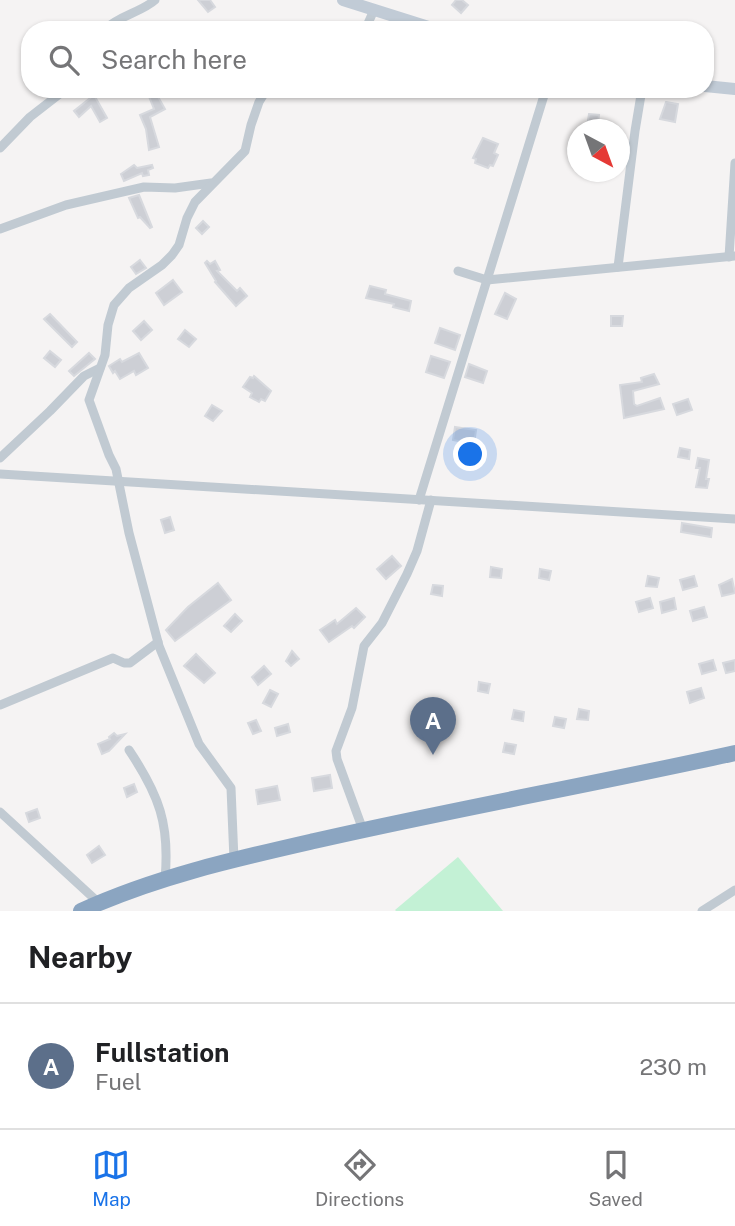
<!DOCTYPE html>
<html lang="en">
<head>
<meta charset="utf-8">
<style>
	body { margin:0; font-family:"Public Sans",sans-serif; background:#f6f6f6; color:#202124 }
	.compass { position:absolute; left:567px; top:119px; width:63px; height:63px; border-radius:50%; background:#fff; box-shadow:0 2px 5px #0004; rotate:139deg }
	.you { position:absolute; left:471px; top:455px; width:24px; height:24px; margin:-18px; border:5px solid #fff; border-radius:50%; background:#1a73e8; box-shadow:0 0 0 10px #1a73e833 }
	.badge { display:grid; place-items:center; width:46px; height:46px; border-radius:50%; background:#1a73e8; color:#fff; font-size:23px; font-weight:700 }
	.pin { position:absolute; translate:-50% -58px; filter:drop-shadow(0 2px 4px #0008) }
	.pin::after { content:''; position:absolute; top:37px; width:24px; height:21px; background:inherit; clip-path:polygon(0 0,100% 0,50% 100%) }
	.list { margin:0; padding:0; list-style:none }
	h2 { display:flex; justify-content:space-between; align-items:center; height:91px; margin:0; padding:0 28px; font-size:30px }
	h2 small { font-size:23px; font-weight:400; color:#757577 }
	.list li { display:grid; grid-template-columns:46px 1fr auto; gap:21px; align-items:center; box-sizing:border-box; height:126px; padding:0 28px; border-top:2px solid #e0e0e0 }
	.list b { display:block; font-size:26px; white-space:nowrap }
	.list p { margin:0; font-size:23px; white-space:nowrap; color:#757577 }
	.list em { font-size:23px; font-style:normal; color:#757577 }
	.icon { flex:none; width:38px; height:38px; fill:none; stroke:currentColor; stroke-width:2; stroke-linecap:round; stroke-linejoin:round }
	.map { position:relative; flex:none; width:735px; height:911px; overflow:hidden }
	.search { position:absolute; background:#fff; box-shadow:0 2px 5px #0004; left:21px; right:21px; top:21px; height:77px; display:flex; align-items:center; gap:18px; box-sizing:border-box; padding:0 24px; border-radius:28px; color:#757577; font-size:26px }
	.sheet { height:217px; background:#fff }
	nav { display:flex; justify-content:space-around; align-items:center; box-sizing:border-box; height:98px; border-top:2px solid #e0e0e0; background:#fff; font-size:19px; color:#757577 }
	nav a { display:grid; justify-items:center; gap:4px }
	nav .on { color:#1a73e8 }
	.map>svg:first-child { display:block }
	.green { fill:#c3f1d5 }
	.building { fill:#cdcfd5; stroke:#d7d9de; stroke-width:2 }
	.lines { fill:none; stroke-linecap:round; stroke-linejoin:round }
	.street { stroke:#c1cad2; stroke-width:9 }
	.secondary { stroke:#c1cbd6; stroke-width:12 }
	.highway { stroke:#8ba5c1; stroke-width:16 }
</style>
</head>
<body>
<div class="map">
<svg width="735" height="911" viewBox="0 0 735 911">
	<rect width="100%" height="100%" fill="#f5f3f3"/>
	<!-- green -->
	<polygon class="green" points="458,857 503,911 396,911 395,910"/>
	<!-- building -->
	<g class="building">
		<polygon points="198,0 210,0 215,7 208,12"/>
		<polygon points="456,0 462,0 468,5 461,13 452,5"/>
		<polygon points="146,89 170,90 157,95 165,109 150,117 159,147 149,150 146,129 140,115 154,109"/>
		<polygon points="94,95 107,118 100,122 91,106 79,117 74,111"/>
		<polygon points="666,102 678,104 675,122 660,119"/>
		<polygon points="589,114 599,115 597,130 590,130 590,126 587,126"/>
		<polygon points="483,138 498,144 494,153 498,155 493,166 490,165 488,168 475,163 476,159 473,158"/>
		<polygon points="134,165 137,168 152,165 153,168 148,170 149,175 143,176 142,173 124,181 121,174"/>
		<polygon points="139,195 152,227 150,228 140,217 138,218 129,198"/>
		<polygon points="203,221 209,227 202,234 196,228"/>
		<polygon points="140,260 146,268 136,274 131,267"/>
		<polygon points="207,261 210,264 215,261 220,270 217,271 237,291 240,288 247,296 236,306 215,282 216,281 205,263"/>
		<polygon points="173,280 182,292 164,305 156,293"/>
		<polygon points="370,286 386,290 385,294 411,301 409,311 393,307 394,304 366,298"/>
		<polygon points="505,293 516,299 507,319 495,314"/>
		<polygon points="50,314 77,342 72,347 44,319"/>
		<polygon points="611,316 623,316 622,326 611,326"/>
		<polygon points="144,321 152,330 141,340 133,331"/>
		<polygon points="440,328 460,335 455,350 435,343"/>
		<polygon points="185,330 196,339 189,347 178,339"/>
		<polygon points="50,351 61,360 55,367 44,358"/>
		<polygon points="89,353 95,359 74,376 69,371"/>
		<polygon points="139,353 148,368 136,375 134,371 120,379 115,371 113,373 109,366 120,359 122,362"/>
		<polygon points="431,356 450,362 444,378 426,372"/>
		<polygon points="469,364 487,371 483,383 465,377"/>
		<polygon points="654,374 659,384 633,391 634,404 637,406 660,398 664,409 624,418 620,385 642,382 641,378"/>
		<polygon points="254,376 271,391 265,401 261,399 259,402 250,397 252,393 243,387 250,377 253,378"/>
		<polygon points="688,399 692,410 677,415 673,404"/>
		<polygon points="212,405 222,411 213,421 205,416"/>
		<polygon points="455,427 476,430 474,444 453,440"/>
		<polygon points="680,448 690,450 689,459 678,457"/>
		<polygon points="698,458 709,460 706,479 709,479 707,488 696,487 700,468 696,468"/>
		<polygon points="170,517 174,530 165,533 161,520"/>
		<polygon points="682,523 712,528 711,537 681,532"/>
		<polygon points="392,556 401,566 386,579 377,569"/>
		<polygon points="491,567 502,569 501,578 490,577"/>
		<polygon points="540,569 551,571 549,580 539,578"/>
		<polygon points="648,576 659,578 657,587 646,586"/>
		<polygon points="694,576 697,586 683,590 680,580"/>
		<polygon points="732,579 735,593 722,596 719,585"/>
		<polygon points="218,583 231,600 175,641 166,630 188,607"/>
		<polygon points="433,585 443,586 442,596 431,594"/>
		<polygon points="650,598 653,608 639,612 636,602"/>
		<polygon points="674,598 676,609 662,613 660,602"/>
		<polygon points="704,607 707,617 693,621 690,611"/>
		<polygon points="356,608 365,617 354,628 352,626 329,642 320,630 335,620 337,624"/>
		<polygon points="235,614 242,621 231,632 224,626"/>
		<polygon points="292,651 299,659 291,666 286,661"/>
		<polygon points="196,654 215,673 204,683 184,666"/>
		<polygon points="713,660 716,670 702,674 699,664"/>
		<polygon points="735,660 735,671 726,673 723,663"/>
		<polygon points="264,666 271,674 258,685 252,677"/>
		<polygon points="479,682 490,684 488,693 478,691"/>
		<polygon points="701,688 704,698 690,703 687,692"/>
		<polygon points="270,690 278,694 271,707 263,703"/>
		<polygon points="579,709 589,711 588,720 577,719"/>
		<polygon points="514,710 524,712 523,721 512,719"/>
		<polygon points="555,717 566,719 564,728 553,726"/>
		<polygon points="256,720 261,731 253,734 248,723"/>
		<polygon points="288,724 290,732 277,736 275,728"/>
		<polygon points="114,733 117,736 125,734 109,751 102,754 98,744 110,739 109,737"/>
		<polygon points="505,743 516,745 514,754 503,752"/>
		<polygon points="330,775 332,788 314,791 312,778"/>
		<polygon points="134,784 137,792 127,797 124,788"/>
		<polygon points="277,786 280,800 258,804 256,790"/>
		<polygon points="37,809 40,818 29,822 26,813"/>
		<polygon points="99,846 105,855 92,863 87,855"/>
	</g>
	<g class="lines">
		<!-- street -->
		<g class="street">
			<path d="M104,30C120,15 142,12 155,0"/>
			<polyline points="365,30 374,10"/>
			<polyline points="0,148 30,117 66,89"/>
			<polyline points="0,229 66,205 144,187 175,188 211,183"/>
			<polyline points="729,257 735,163"/>
			<polyline points="618,267 635,131 642,89"/>
			<polyline points="458,271 487,280 735,256"/>
			<polyline points="0,458 50,411 84,376 100,368"/>
			<polyline points="0,474 735,519"/>
			<polyline points="419,500 546,89"/>
			<polyline points="0,705 113,658 124,663 130,663 158,642"/>
			<path d="M129,750C159,795 170,824 165,879"/>
			<polyline points="0,812 99,903"/>
			<polyline points="363,830 337,759 336,751 352,708 364,646 382,623 407,574 417,551 431,500"/>
			<polyline points="234,860 231,788 199,744 159,646 129,533 116,469 109,455 89,400 105,355 108,325 114,305 129,288 162,265 172,255 179,245 187,218 195,202 245,151 251,125 259,102 267,89"/>
			<polyline points="702,911 735,890"/>
		</g>
		<!-- secondary -->
		<g class="secondary">
			<polyline points="343,0 438,30"/>
			<polyline points="705,86 735,89"/>
		</g>
		<!-- highway -->
		<path class="highway" d="M81,911C155,877 235,859 314,841C454,809 595,784 735,753"/>
	</g>
</svg>
<svg class="compass" viewBox="-18 -18 36 36"><path d="M0-13l5 13h-10z" fill="#e53935"/><path d="M0 13l5-13h-10z" fill="#757577"/></svg>
<div class="you"></div>
<div class="pin badge" style="left:433px;top:755px;background:#5c6f8a">A</div>
<div class="search"><svg class="icon" aria-label="search" viewBox="0 0 24 24"><circle cx="10" cy="10" r="6"/><path d="M15 15l6 6"/></svg>Search here</div>
</div>
<section class="sheet">
<h2>Nearby<small></small></h2>
<ul class="list">
<li><span class="badge" style="background:#5c6f8a">A</span><div><b>Fullstation</b><p>Fuel</p></div><em>230 m</em></li>
</ul>
</section>
<nav>
<a class="on"><svg class="icon" aria-label="map" viewBox="0 0 24 24"><path d="M3 6l6-2 6 2 6-2v14l-6 2-6-2-6 2zM9 4v14M15 6v14"/></svg>Map</a>
<a><svg class="icon" aria-label="directions" viewBox="0 0 24 24"><path d="M12 3l9 9-9 9-9-9zM9 14v-3h6M13 9l2 2-2 2"/></svg>Directions</a>
<a><svg class="icon" aria-label="saved" viewBox="0 0 24 24"><path d="M7 4h10v16l-5-4-5 4z"/></svg>Saved</a>
</nav>
</body>
</html>
